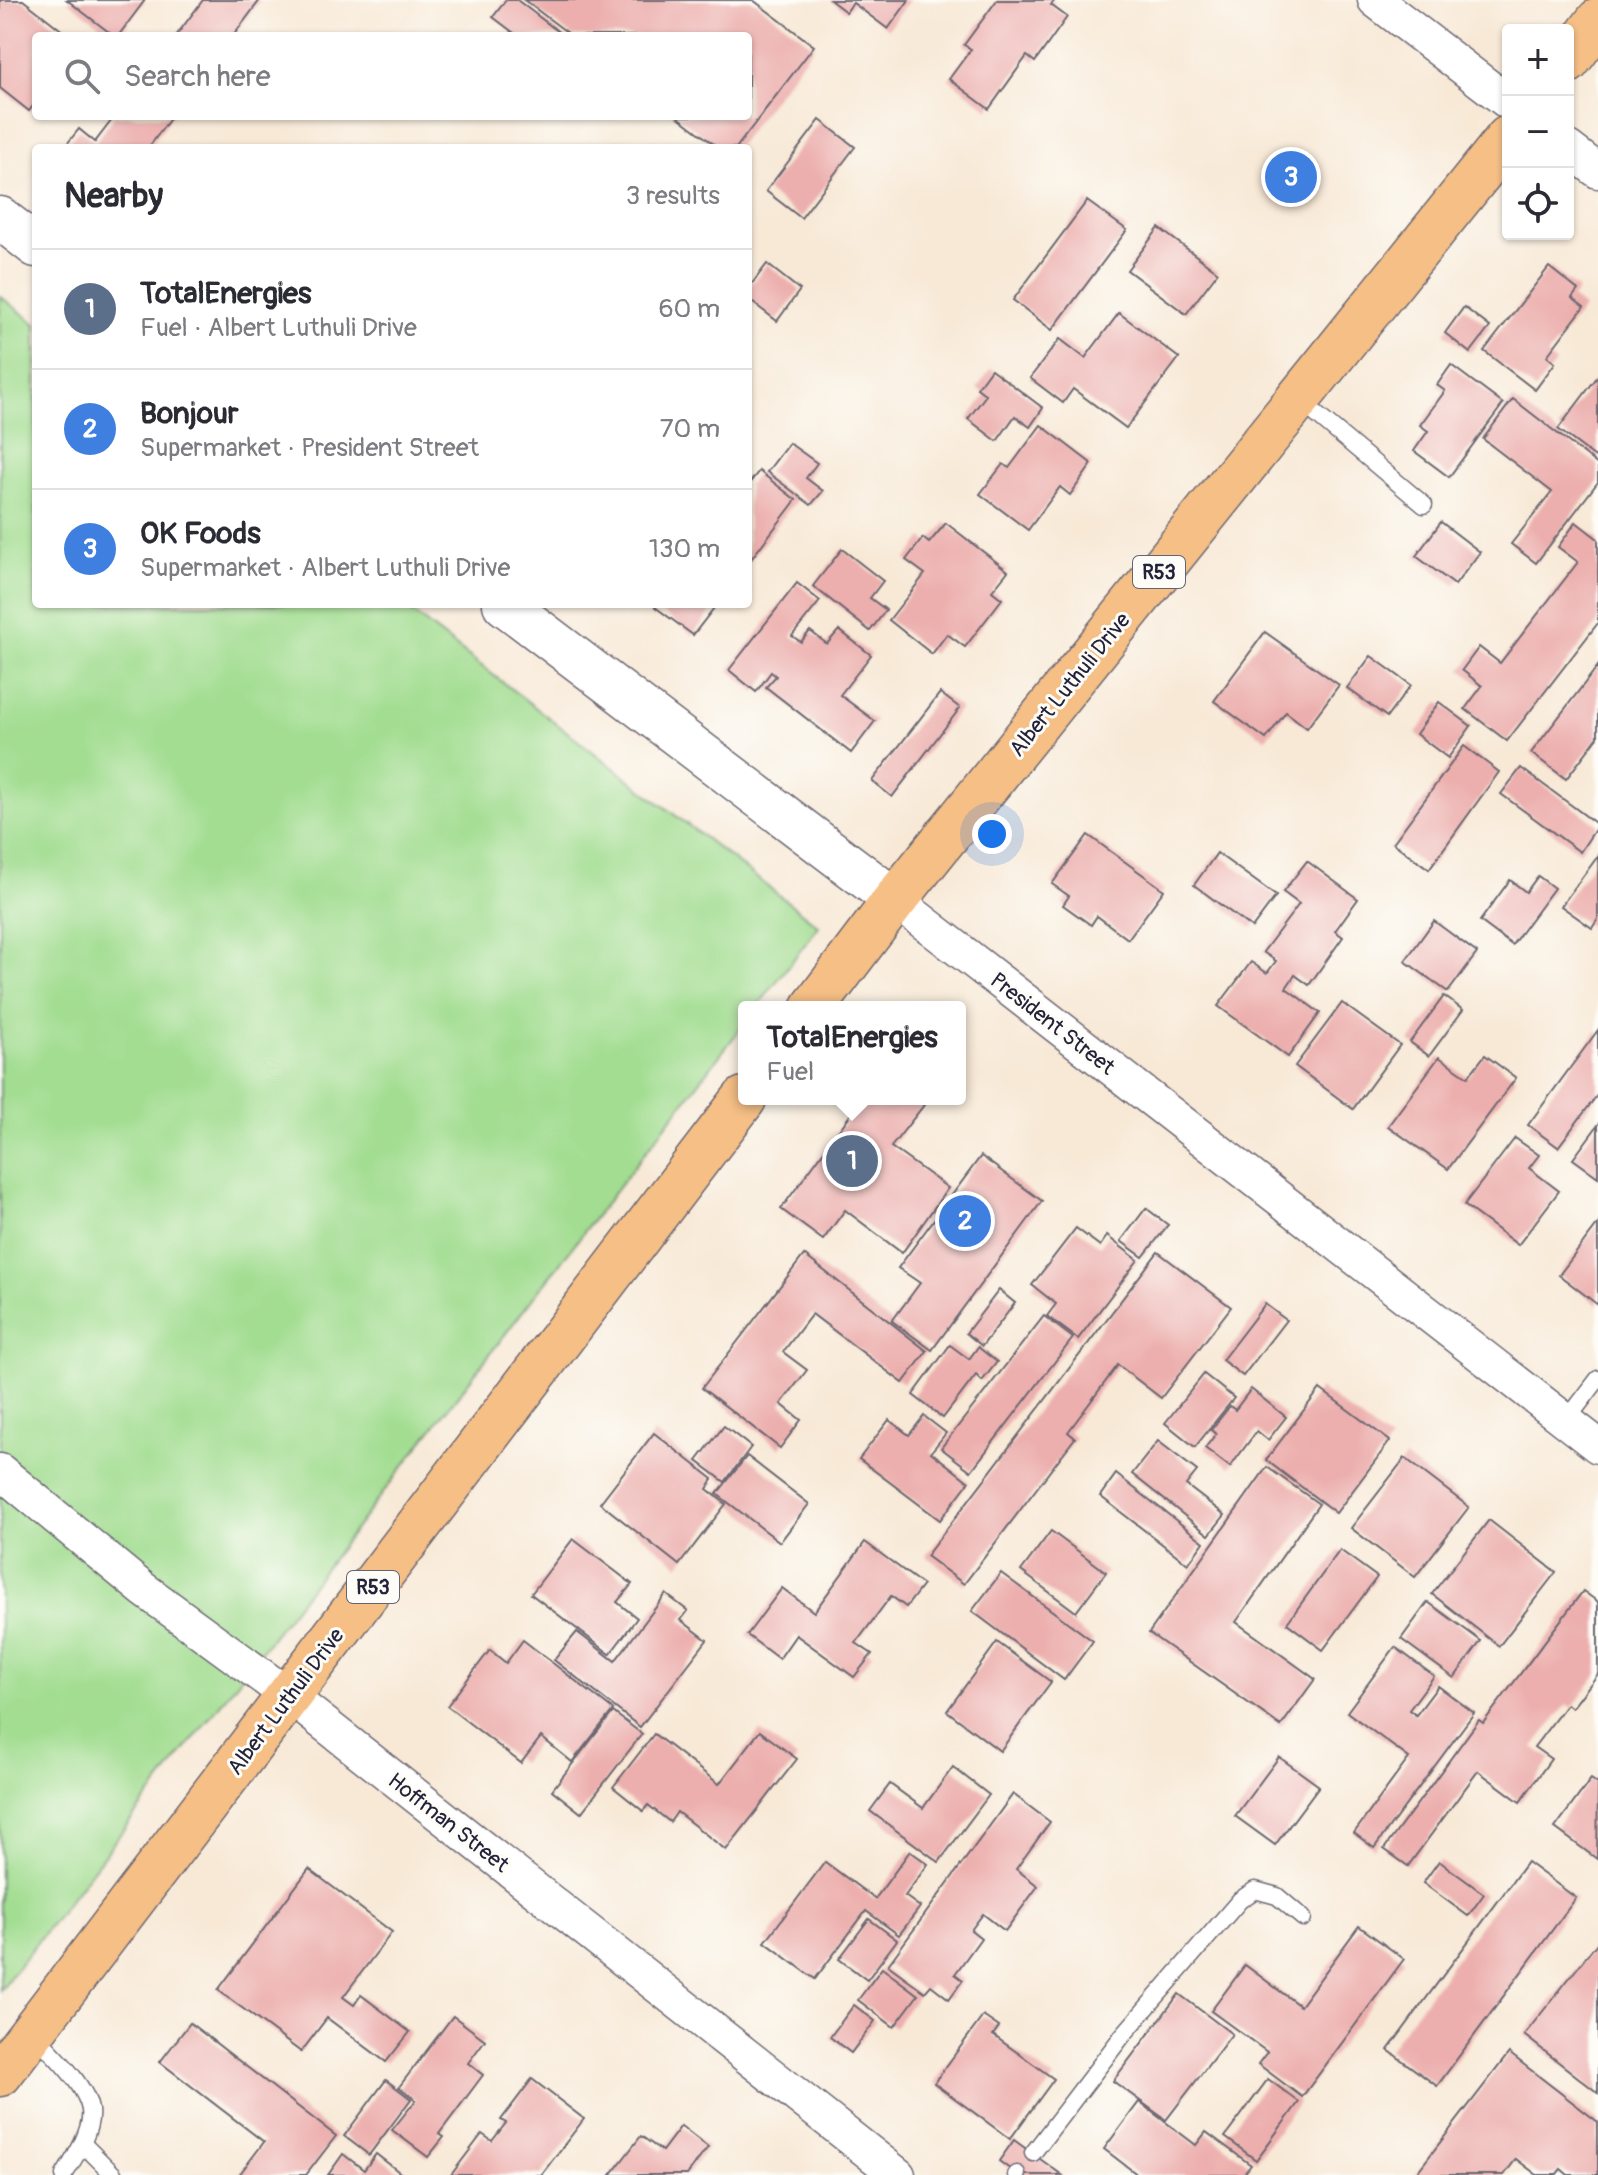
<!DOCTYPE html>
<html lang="en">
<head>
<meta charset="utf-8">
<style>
	body { margin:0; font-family:Pangolin,sans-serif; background:#f7f7f7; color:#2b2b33 }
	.controls { position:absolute; right:24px; top:24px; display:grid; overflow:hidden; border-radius:8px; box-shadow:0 2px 6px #0004 }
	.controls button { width:72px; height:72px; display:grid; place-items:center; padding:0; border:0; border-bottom:2px solid #e1e1e2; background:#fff; color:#2b2b33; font:40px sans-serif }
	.you { position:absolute; left:992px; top:834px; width:28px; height:28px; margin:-20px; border:6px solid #fff; border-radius:50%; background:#1a73e8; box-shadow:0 0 0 12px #1a73e833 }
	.badge { display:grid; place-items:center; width:52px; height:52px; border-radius:50%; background:#ea580c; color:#fff; font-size:26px; font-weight:700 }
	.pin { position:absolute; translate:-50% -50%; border:4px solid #fff; box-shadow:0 2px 8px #0006 }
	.popup { position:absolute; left:738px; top:1001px; width:228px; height:104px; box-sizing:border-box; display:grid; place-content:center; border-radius:8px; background:#fff; filter:drop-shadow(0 2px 6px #0005); font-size:26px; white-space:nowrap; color:#7c7c81 }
	.popup b { font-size:30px; color:#2b2b33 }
	.popup::after { content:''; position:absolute; left:50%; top:100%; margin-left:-16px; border:16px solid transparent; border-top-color:#fff }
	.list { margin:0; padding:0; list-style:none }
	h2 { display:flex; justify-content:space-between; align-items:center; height:104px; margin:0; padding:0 32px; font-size:34px }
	h2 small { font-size:26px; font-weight:400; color:#7c7c81 }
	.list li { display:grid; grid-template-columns:52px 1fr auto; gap:24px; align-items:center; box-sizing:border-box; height:120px; padding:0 32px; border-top:2px solid #e1e1e2 }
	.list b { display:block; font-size:30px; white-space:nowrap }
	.list p { margin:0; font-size:26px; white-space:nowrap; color:#7c7c81 }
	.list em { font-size:26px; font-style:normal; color:#7c7c81 }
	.icon { flex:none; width:44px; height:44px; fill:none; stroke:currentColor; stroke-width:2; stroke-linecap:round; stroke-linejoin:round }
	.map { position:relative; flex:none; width:1598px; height:2175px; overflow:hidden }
	.search { position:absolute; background:#fff; box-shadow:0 2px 6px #0004; left:32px; top:32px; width:720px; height:88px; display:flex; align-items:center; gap:20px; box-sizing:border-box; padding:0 28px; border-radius:8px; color:#7c7c81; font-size:30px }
	.panel { position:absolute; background:#fff; box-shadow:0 2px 6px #0004; left:32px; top:144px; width:720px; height:464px; border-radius:8px }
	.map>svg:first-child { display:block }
	.green { fill:#a2dd91; stroke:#628066; stroke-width:2 }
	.building { fill:#ecafad }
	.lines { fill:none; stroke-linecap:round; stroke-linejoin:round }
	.service-casing { stroke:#6d6872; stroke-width:19 }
	.minor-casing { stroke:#6d6872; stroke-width:37 }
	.tertiary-casing { stroke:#6d6872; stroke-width:45 }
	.primary-casing { stroke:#6d6872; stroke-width:47 }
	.service { stroke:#fff; stroke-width:16 }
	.minor { stroke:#fff; stroke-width:34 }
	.tertiary { stroke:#fff; stroke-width:42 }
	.primary { stroke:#f5bf86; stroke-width:44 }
	.labels { text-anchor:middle; stroke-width:6; stroke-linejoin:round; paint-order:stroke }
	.shield { fill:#fdfcf7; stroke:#646373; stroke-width:2 }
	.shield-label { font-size:20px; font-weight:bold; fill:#22223b }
	.street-label { font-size:22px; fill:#22223b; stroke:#fdfcf7 }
</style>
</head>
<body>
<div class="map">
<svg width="1598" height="2175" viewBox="0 0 1598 2175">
	<rect width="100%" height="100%" fill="#fdfcf7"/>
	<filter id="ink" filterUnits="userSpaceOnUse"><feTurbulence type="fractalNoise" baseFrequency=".0125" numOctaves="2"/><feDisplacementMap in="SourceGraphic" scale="16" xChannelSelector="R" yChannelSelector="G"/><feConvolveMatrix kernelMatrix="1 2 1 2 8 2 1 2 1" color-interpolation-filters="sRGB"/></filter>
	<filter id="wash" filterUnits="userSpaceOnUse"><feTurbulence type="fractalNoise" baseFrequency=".006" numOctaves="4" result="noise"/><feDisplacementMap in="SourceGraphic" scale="32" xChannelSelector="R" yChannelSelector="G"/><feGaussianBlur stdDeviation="1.8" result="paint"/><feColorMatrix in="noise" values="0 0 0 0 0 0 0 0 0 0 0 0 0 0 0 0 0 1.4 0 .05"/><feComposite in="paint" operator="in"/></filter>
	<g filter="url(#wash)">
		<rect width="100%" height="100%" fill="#f8e9d7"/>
		<!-- green -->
		<polygon class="green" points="0,296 36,324 36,604 401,604 819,926 757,1007 744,1007 744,1024 0,1990"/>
		<g id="blocks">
			<!-- building -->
			<g class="building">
				<polygon points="0,0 23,0 69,36 36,36 36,102 29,111 0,88"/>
				<polygon points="67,0 145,0 118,36 114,36"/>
				<polygon points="203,0 260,0 233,36 176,36"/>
				<polygon points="506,0 517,0 564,36 518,36 493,17"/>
				<polygon points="524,0 753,0 814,46 736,148 719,148 677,116 748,116 748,36 572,36"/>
				<polygon points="830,0 909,0 888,29 853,3 846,12"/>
				<polygon points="997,0 1055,0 1051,5 1067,17 1035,62 1027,56 989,109 949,79 971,49 964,45"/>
				<polygon points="115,116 172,116 148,148 72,148 67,144 79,129 95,142"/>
				<polygon points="820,120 855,147 801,218 766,191"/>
				<polygon points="1087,201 1127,230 1052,330 1013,300"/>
				<polygon points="1159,228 1218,272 1186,314 1127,270"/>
				<polygon points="767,264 800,290 777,321 748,299 748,289"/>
				<polygon points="1549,267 1578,290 1572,298 1584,307 1547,356 1555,363 1535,390 1484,351"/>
				<polygon points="1464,307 1490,327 1470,353 1445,333"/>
				<polygon points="1119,313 1179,358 1126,428 1073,389 1063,403 1030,378 1060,339 1085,358"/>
				<polygon points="1451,365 1503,404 1449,477 1414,451 1428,431 1420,425 1445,391 1437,385"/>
				<polygon points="991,369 1043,408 1030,427 1015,416 997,441 968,419 986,395 977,388"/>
				<polygon points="1598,376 1598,459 1558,429"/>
				<polygon points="1513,399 1598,465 1598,482 1536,563 1511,544 1552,492 1483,439"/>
				<polygon points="1041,425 1092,464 1070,495 1060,487 1028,530 980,494 1003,464 1009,468"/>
				<polygon points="789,443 817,463 806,478 823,491 811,505 767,472"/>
				<polygon points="759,471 796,500 748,563 748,485"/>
				<polygon points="1441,522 1480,552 1455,585 1416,556"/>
				<polygon points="1576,522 1598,539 1598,623 1507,741 1465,709 1482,686 1462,670 1479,647 1500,663 1578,562 1558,547"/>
				<polygon points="946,523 1008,571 992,591 1002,599 965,647 947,634 932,654 889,620 925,574 906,560 923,538 929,543"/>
				<polygon points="842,549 883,581 870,598 886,610 870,631 813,586"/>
				<polygon points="797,583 820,601 792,636 801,642 810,631 827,644 839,630 871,655 840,695 875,721 851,753 766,687 776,676 771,672 756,692 729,670"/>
				<polygon points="658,604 717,604 693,635 655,607"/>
				<polygon points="1265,632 1339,685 1307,728 1286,712 1266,739 1214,701"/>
				<polygon points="1371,656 1411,685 1387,717 1347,688"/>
				<polygon points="1598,666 1598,737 1566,779 1531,753"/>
				<polygon points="940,693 960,708 892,797 872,781"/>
				<polygon points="1439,702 1471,726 1448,758 1416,734"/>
				<polygon points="1464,746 1499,772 1429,869 1393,843"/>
				<polygon points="1521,768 1598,825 1580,852 1501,794"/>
				<polygon points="1088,835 1164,890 1128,939 1097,916 1091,925 1063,905 1069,896 1052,884"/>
				<polygon points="1217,853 1276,896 1252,928 1194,885"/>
				<polygon points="1598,856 1598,919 1592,928 1561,906"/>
				<polygon points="1307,861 1358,899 1335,931 1343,937 1309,985 1295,975 1286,988 1320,1013 1288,1057 1218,1006 1251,962 1267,973 1276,961 1263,952 1299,904 1283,892"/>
				<polygon points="1538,876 1554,888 1512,945 1480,921 1510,880 1526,892"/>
				<polygon points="1434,921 1477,953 1448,992 1405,961"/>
				<polygon points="1444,996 1463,1010 1429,1056 1410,1042"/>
				<polygon points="1342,1003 1400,1045 1353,1109 1295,1066"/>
				<polygon points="1598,1030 1598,1094 1558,1147 1528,1125"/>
				<polygon points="1485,1055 1516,1078 1448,1169 1388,1126 1439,1057 1468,1077"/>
				<polygon points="862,1099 915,1099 924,1105 891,1147 948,1188 902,1253 845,1210 823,1240 781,1209"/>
				<polygon points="1598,1125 1598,1177 1573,1159"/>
				<polygon points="1515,1138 1539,1155 1529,1168 1559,1191 1518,1245 1464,1205"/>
				<polygon points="981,1156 1042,1201 932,1350 892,1321 920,1283 898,1268"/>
				<polygon points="1146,1208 1168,1225 1143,1257 1121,1241"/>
				<polygon points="1598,1224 1598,1305 1559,1275"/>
				<polygon points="1076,1228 1100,1246 1107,1236 1138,1260 1078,1339 1047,1316 1056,1304 1032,1285"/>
				<polygon points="1158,1252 1231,1307 1161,1398 1118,1365 1068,1432 1075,1438 964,1584 926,1556"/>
				<polygon points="804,1255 927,1351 903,1383 812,1314 783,1352 807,1370 781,1404 801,1420 780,1448 702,1388"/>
				<polygon points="999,1290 1015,1303 982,1346 966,1333"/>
				<polygon points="1265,1304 1286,1320 1243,1376 1222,1360"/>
				<polygon points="1044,1316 1073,1338 971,1471 941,1448"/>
				<polygon points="950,1345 969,1359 978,1347 997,1362 982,1381 976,1375 943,1418 913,1395"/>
				<polygon points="1204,1374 1234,1398 1195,1447 1165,1423"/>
				<polygon points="1251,1389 1286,1417 1268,1440 1257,1431 1230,1467 1205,1448 1216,1434 1211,1430 1230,1406 1235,1410"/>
				<polygon points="1320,1389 1390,1441 1336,1513 1266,1460"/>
				<polygon points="924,1416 946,1433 931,1452 969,1482 940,1520 859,1459 889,1420 909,1435"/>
				<polygon points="724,1426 751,1447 725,1482 697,1461"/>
				<polygon points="654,1433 713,1479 707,1489 726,1504 679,1565 600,1503"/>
				<polygon points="1158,1441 1197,1471 1186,1485 1225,1515 1209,1535 1132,1474"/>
				<polygon points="747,1456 809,1504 780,1542 717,1494"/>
				<polygon points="1405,1458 1469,1507 1415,1577 1351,1528"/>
				<polygon points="1267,1467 1319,1504 1236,1622 1315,1679 1281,1726 1149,1633"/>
				<polygon points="1116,1474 1204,1542 1188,1564 1100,1496"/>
				<polygon points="1489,1520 1556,1572 1499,1646 1432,1594"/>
				<polygon points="1051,1531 1106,1572 1076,1612 1021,1571"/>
				<polygon points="573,1539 632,1584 617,1602 637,1618 610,1654 531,1594"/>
				<polygon points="865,1542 923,1585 906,1607 891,1596 856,1643 872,1654 854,1677 796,1635 779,1659 747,1635 782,1588 814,1612"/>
				<polygon points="1340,1550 1377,1577 1323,1650 1287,1623"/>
				<polygon points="1001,1573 1093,1641 1064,1680 972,1611"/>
				<polygon points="1583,1591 1598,1602 1598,1674 1572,1708 1567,1704 1534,1747 1551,1759 1520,1802 1478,1771 1408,1866 1384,1849 1479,1720 1483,1723"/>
				<polygon points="666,1594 688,1611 681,1620 707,1640 640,1727 554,1660 577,1632 615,1661"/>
				<polygon points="1428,1602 1481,1641 1454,1678 1401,1639"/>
				<polygon points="523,1640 613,1710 572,1762 541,1737 521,1763 447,1706 490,1650 506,1663"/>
				<polygon points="997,1642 1051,1682 1000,1751 947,1711"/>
				<polygon points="1395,1647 1434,1676 1409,1710 1416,1715 1438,1686 1474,1713 1374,1848 1354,1833 1409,1758 1347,1712"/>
				<polygon points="613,1712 642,1734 581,1813 552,1790"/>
				<polygon points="760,1731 797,1759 726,1850 677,1812 670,1822 648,1805 643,1811 613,1787 654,1734 719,1784"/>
				<polygon points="1279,1757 1319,1786 1275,1845 1235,1816"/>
				<polygon points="953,1767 989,1795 939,1862 870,1811 890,1784 923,1808"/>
				<polygon points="1591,1779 1598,1784 1597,1859 1555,1828"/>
				<polygon points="1013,1794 1050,1822 1016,1869 1038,1886 1005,1931 983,1914 971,1930 981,1938 955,1974 963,1980 949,1999 931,1985 925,1992 888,1965"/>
				<polygon points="910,1851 928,1864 905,1896 920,1907 899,1935 866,1911 815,1979 765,1942 825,1862 875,1899"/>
				<polygon points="1439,1861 1484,1894 1468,1916 1423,1883"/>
				<polygon points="1527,1862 1576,1898 1437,2086 1388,2050"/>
				<polygon points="309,1869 392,1932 343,1997 354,2005 361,1995 410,2032 386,2062 327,2018 301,2052 218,1990"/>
				<polygon points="869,1919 897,1940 867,1980 839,1959"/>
				<polygon points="1359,1926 1404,1959 1302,2097 1258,2064 1267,2052 1211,2011 1245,1965 1300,2006"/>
				<polygon points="1598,1942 1598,2093 1524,2035"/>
				<polygon points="882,1968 918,1995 894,2027 858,2000"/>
				<polygon points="1179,1994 1232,2034 1166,2120 1113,2081"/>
				<polygon points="854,2005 875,2021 851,2053 830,2037"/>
				<polygon points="453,2016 485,2040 468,2063 483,2075 439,2134 444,2137 428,2157 392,2130 416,2100 399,2087"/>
				<polygon points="983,2016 999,2027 993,2035 1054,2079 1010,2139 934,2083"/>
				<polygon points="190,2023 336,2136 306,2175 239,2175 264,2142 160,2062"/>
				<polygon points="1509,2053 1598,2122 1598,2175 1568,2175 1561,2169 1556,2175 1537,2175 1516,2159 1504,2175 1415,2175"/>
				<polygon points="532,2079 584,2119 541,2175 451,2175 482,2134 492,2141 506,2123 501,2120"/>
				<polygon points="1268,2079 1299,2102 1256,2160 1225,2137"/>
				<polygon points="386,2080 411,2099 369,2155 344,2136"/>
				<polygon points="1139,2102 1196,2145 1206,2132 1251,2165 1243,2175 1138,2175 1104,2149"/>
				<polygon points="681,2126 708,2147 687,2175 611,2175 641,2136 662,2151"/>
				<polygon points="1014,2140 1062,2175 1018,2175 999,2161"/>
				<polygon points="343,2154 364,2170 376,2154 403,2175 328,2175"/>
			</g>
		</g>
	</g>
	<g filter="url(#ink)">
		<use href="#blocks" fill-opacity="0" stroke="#6d6872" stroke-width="2"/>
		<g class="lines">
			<!-- service casing -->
			<g class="service-casing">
				<g id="service">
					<polyline points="1299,400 1424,505"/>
					<polyline points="1566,1421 1598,1379"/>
					<path d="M33,2033C51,2052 86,2084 90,2110C93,2130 74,2159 64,2175"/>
					<polyline points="83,2144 114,2175"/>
					<polyline points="1033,2153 1123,2035 1240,1900 1255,1890 1277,1896 1303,1918"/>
					<polyline points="1016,2175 1017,2174"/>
				</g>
			</g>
			<!-- minor casing -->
			<g class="minor-casing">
				<g id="minor">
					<polyline points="1375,0 1508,102"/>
					<polyline points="1568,148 1598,171"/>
					<polyline points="895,900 1598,1446"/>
					<polyline points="0,1471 143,1589 289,1696 898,2175"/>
				</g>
			</g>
			<!-- tertiary casing -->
			<g class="tertiary-casing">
				<g id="tertiary">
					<polyline points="0,218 36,246"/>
					<polyline points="504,604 895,900"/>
				</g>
			</g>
			<!-- primary casing -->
			<g class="primary-casing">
				<g id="primary">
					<polyline points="1568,61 1598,21"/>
					<polyline points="814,1007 895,900 1508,138"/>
					<polyline points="0,2074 744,1099"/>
				</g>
			</g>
			<!-- service -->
			<use href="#service" class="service"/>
			<!-- minor -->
			<use href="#minor" class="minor"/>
			<!-- tertiary -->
			<use href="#tertiary" class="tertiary"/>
			<!-- primary -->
			<use href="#primary" class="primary"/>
		</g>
	</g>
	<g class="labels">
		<!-- shield labels -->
		<g class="shield">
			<rect x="1133" y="556" width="52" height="32" rx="6"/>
			<rect x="347" y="1571" width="52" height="32" rx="6"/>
		</g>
		<g class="shield-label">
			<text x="1159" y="579">R53</text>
			<text x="373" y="1594">R53</text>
		</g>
		<!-- street labels -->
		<g class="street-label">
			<text transform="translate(1069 684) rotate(-51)" y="8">Albert Luthuli Drive</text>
			<text transform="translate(1053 1023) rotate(38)" y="8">President Street</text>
			<text transform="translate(285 1701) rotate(-53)" y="8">Albert Luthuli Drive</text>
			<text transform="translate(449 1822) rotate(38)" y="8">Hoffman Street</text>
		</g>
	</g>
</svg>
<div class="controls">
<button>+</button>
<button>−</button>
<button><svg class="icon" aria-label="locate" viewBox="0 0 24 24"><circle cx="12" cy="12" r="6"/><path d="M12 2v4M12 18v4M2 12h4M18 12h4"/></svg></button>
</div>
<div class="you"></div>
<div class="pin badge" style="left:852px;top:1161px;background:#5c6f8a">1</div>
<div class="popup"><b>TotalEnergies</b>Fuel</div>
<div class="pin badge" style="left:965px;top:1221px;background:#3f7fe0">2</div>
<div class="pin badge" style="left:1291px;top:177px;background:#3f7fe0">3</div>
<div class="search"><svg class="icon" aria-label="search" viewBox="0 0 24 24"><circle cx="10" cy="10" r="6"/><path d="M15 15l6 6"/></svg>Search here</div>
<section class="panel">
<h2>Nearby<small>3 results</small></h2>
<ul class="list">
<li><span class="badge" style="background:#5c6f8a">1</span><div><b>TotalEnergies</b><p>Fuel · Albert Luthuli Drive</p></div><em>60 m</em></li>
<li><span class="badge" style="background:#3f7fe0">2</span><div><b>Bonjour</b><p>Supermarket · President Street</p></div><em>70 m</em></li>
<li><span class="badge" style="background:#3f7fe0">3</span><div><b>OK Foods</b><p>Supermarket · Albert Luthuli Drive</p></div><em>130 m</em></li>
</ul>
</section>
</div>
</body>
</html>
